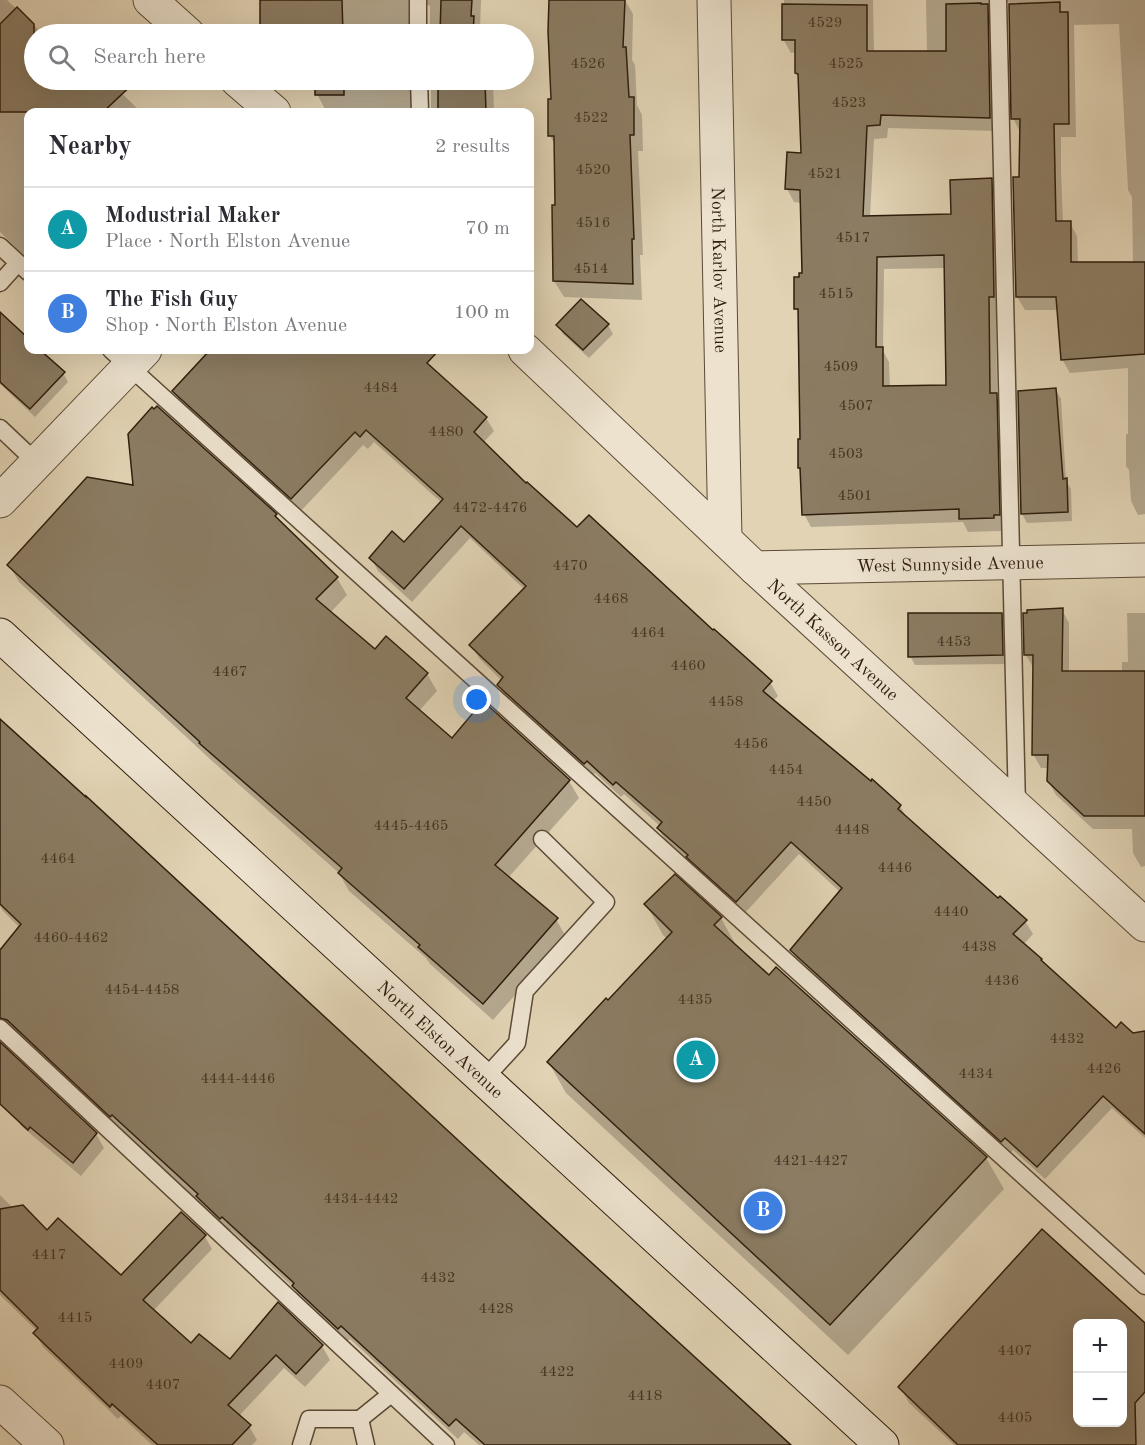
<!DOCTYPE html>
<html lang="en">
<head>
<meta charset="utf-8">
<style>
	body { margin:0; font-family:"Old Standard TT",serif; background:#f7f7f7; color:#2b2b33 }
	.controls { position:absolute; right:18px; bottom:18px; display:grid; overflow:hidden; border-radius:12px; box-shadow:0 6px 24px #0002 }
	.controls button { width:54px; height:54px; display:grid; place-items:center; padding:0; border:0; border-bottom:2px solid #e1e1e2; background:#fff; color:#2b2b33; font:30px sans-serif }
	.you { position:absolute; left:477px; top:700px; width:21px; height:21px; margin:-15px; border:4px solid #fff; border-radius:50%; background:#1a73e8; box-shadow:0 0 0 9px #1a73e833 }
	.badge { display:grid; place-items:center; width:39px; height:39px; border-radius:50%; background:#8f2418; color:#fff; font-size:20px; font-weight:700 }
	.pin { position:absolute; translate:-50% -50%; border:3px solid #fff; box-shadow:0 2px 6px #0006 }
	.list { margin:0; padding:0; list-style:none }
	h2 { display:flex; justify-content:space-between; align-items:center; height:78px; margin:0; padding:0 24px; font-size:26px }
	h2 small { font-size:20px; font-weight:400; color:#7c7c81 }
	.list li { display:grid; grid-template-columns:39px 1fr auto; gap:18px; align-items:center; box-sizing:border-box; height:84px; padding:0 24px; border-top:2px solid #e1e1e2 }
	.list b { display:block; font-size:22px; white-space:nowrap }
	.list p { margin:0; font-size:20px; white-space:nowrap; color:#7c7c81 }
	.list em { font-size:20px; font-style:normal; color:#7c7c81 }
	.icon { flex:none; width:33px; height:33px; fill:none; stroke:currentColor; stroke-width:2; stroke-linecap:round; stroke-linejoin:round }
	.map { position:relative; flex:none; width:1145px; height:1445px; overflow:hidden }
	.search { position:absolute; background:#fff; box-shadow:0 6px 24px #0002; left:24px; top:24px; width:510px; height:66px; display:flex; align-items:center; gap:15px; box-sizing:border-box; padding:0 21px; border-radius:33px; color:#7c7c81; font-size:22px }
	.panel { position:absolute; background:#fff; box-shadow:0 6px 24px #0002; left:24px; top:108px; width:510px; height:246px; border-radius:12px }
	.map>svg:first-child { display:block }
	.shadow { fill:#0003; fill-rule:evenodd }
	.building { fill:#8b7c63; stroke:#2e1d0c; stroke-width:1.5; fill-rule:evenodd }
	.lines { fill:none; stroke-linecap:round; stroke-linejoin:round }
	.lane-casing { stroke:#5b4a36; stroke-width:19 }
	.street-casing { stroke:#5b4a36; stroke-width:35 }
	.secondary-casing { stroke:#2e1d0c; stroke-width:35 }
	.lane { stroke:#ece2ce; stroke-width:16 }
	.street { stroke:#ece2ce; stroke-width:33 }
	.secondary { stroke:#ece2ce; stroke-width:33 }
	.labels { text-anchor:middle; stroke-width:5; stroke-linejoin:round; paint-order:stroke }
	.number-label { font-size:15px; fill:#453522 }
	.street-label { font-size:18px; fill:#2e1d0c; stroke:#ece2ce }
</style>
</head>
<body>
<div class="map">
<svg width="1145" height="1445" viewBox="0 0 1145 1445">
	<rect width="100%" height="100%" fill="#e1d3b4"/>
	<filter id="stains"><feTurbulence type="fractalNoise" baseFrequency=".00333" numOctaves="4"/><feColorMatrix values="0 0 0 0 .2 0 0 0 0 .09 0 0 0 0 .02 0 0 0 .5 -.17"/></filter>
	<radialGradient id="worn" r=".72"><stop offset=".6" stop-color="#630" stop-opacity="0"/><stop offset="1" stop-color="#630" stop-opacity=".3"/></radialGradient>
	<!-- shadow -->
	<g class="shadow">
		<polygon points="0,0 7,0 43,34 34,34 34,80 93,80 99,86 106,80 108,80 141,112 28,112 28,259 0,232"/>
		<polygon points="261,0 481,0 480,29 483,34 430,34 430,6 427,5 422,7 416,34 261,34"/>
		<polygon points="550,0 625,0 633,14 632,60 635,65 637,105 642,115 643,151 638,151 643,255 640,255 642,300 564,297 554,281 557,206 556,146 550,136 552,100"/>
		<path d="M784,0H873L874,53L927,52L926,0H1145V514L1138,515L1131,501L1129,470L1126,466V434H1128V368L1070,373L1062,359L1058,310H1025L1017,297L1021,179L1020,132L1013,118L1010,3L1007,2L1001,4L997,131L888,128L887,138L874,139L870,217L953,216L991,180L998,193L1001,310H996L997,396L1004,408L1006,528H1001V531L968,532L963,522L811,527L804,514L800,316L796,308L803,275L802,203L794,202L787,189L803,154L800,79L796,73V52L791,53L783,39ZM1119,24L1128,190L1132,197L1133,264H1078L1077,236L1070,223H1063L1061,170V137H1076L1074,25ZM946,268L947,386L890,388L889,362L883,351L884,269Z"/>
		<polygon points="317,80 493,80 494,112 431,112 431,86 429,85 423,87 418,112 360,112 360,111 326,111 317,94"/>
		<polygon points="7,321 28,340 28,350 38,350 63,373 68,382 35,417 0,384 0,329"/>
		<polygon points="558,325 608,325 613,334 589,358 563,334"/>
		<polygon points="212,350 414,350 427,363 429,367 486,418 494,431 483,443 526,485 577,529 714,632 770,682 778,696 773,701 900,806 908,820 998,900 1025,921 1033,934 1023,945 1116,1031 1132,1035 1145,1032 1145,1138 1112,1108 1045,1179 1013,1150 1010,1154 799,964 792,951 840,892 799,854 744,914 696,870 692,863 666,841 658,828 660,826 624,794 621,797 595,773 592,776 506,698 499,685 502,681 479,658 471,645 524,589 470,538 412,602 378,571 371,558 404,544 442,503 374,442 368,449 363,445 300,512 181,404 174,391"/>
		<polygon points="1056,390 1061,399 1066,481 1071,489 1072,521 1027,523 1022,514"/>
		<polygon points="157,408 276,515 281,524 337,578 347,595 330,613 375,651 427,674 437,691 419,711 452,741 569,781 579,798 508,878 556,919 566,937 493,1020 430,964 426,958 349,891 339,873 211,760 19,582 9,565 134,487"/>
		<polygon points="1062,610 1069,623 1069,672 1122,672 1122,662 1128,662 1127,613 1145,613 1145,866 1141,867 1133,853 1132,829 1093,829 1056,795 1048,781 1049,768 1041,768 1033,754 1033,667 1025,654"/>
		<polygon points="1001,615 1006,624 1007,664 915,665 910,656"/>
		<polygon points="0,718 20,736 23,742 789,1445 479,1445 464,1432 458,1439 350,1339 346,1342 301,1300 295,1289 231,1230 229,1232 205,1211 200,1202 120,1128 119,1129 0,1035 0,952 20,928 3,911 0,906"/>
		<polygon points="646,904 721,918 738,949 986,1158 1004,1189 848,1355 566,1093 549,1063 667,939 663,935"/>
		<polygon points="0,1044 96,1134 104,1148 81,1176 21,1126 13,1113 0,1100"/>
		<polygon points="0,1195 13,1208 47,1232 121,1277 204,1235 212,1249 153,1311 191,1345 230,1361 322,1346 330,1360 305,1387 284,1368 239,1416 249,1426 257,1440 252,1445 152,1445 121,1416 118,1419 43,1347 35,1333 37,1331 0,1295"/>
		<path d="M1042,1231L1145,1325V1445H954L909,1403L900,1387ZM1078,1324H1122V1422H1078Z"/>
	</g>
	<!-- building -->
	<g class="building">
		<polygon points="260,0 342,0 343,34 260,34"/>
		<polygon points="441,0 472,0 471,16 474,16 473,34 440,34"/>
		<polygon points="549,0 625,0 623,47 626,47 629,97 634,97 634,135 630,135 634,239 632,239 633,284 553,281 552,205 555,205 554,136 548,136 548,99 551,99 548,31"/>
		<polygon points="1060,2 1060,12 1068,12 1069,124 1054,124 1056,221 1071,221 1071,262 1145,262 1145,354 1061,360 1056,297 1016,297 1013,177 1019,177 1020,119 1011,119 1009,4"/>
		<path d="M981,3V4H988L990,118L881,115L880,125L867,126L863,216L951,214L950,180L992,178L994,297H989L990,393H997L1000,515H994V518L959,519V509L802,515L800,468H798V439H800L798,309H794V277H799V273H802L800,190L785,189L787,152L801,153L798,74L795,73V40H782V4L867,5V51H946V4ZM944,255L946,385L883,386V347H876L877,257Z"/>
		<polygon points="17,7 34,24 34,80 137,80 103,112 0,112 0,24"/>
		<rect x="315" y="80" width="29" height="15"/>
		<polygon points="438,80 485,80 486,112 438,112"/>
		<polygon points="581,299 609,324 583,350 556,325"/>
		<polygon points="0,312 28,338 28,350 40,350 65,372 30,409 0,382"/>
		<polygon points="210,350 439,350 427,363 487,417 474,432 526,483 527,482 577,527 589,515 713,630 714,629 772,681 763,691 871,781 872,779 901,805 898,809 998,898 1000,896 1027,920 1013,934 1042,959 1041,960 1116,1028 1121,1022 1133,1033 1145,1031 1145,1134 1103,1096 1037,1167 1005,1138 1001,1142 790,950 842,888 791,842 736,902 686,857 688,855 657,828 662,822 616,782 613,785 587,761 584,764 497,685 503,677 469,645 526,586 461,526 404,589 369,558 392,531 404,542 443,499 366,430 360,437 355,432 291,499 172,391"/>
		<polygon points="1056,388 1063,479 1067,478 1068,512 1021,514 1018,391"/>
		<polygon points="157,406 277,514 275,516 338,577 316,599 375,649 386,636 428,673 406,698 452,738 483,701 570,780 495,865 558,918 483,1004 418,947 420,945 338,873 342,868 199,743 200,742 7,565 87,477 133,485 128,434 152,407 154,409"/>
		<polygon points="1063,608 1062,671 1145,671 1145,816 1084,816 1047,781 1048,755 1032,755 1033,655 1024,655 1023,613 1027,613 1027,610"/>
		<polygon points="908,613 1002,613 1003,655 908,657"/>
		<polygon points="0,719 86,797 86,796 500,1179 791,1445 485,1445 456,1419 449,1426 341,1326 338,1329 292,1286 294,1283 222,1217 220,1219 196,1196 198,1194 112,1115 110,1117 7,1020 0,1018 0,950 21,924 0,904"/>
		<polygon points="675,874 722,917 714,925 769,975 776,967 987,1157 830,1325 547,1062 606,998 608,1000 672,932 644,904"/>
		<polygon points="0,1042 97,1133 73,1163 30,1127 28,1130 0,1104"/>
		<polygon points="23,1205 47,1230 58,1218 121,1275 181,1212 206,1235 143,1300 191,1343 199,1334 230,1359 278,1302 323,1345 296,1374 276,1355 228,1405 251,1425 232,1445 158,1445 112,1404 110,1407 33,1333 38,1328 0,1290 0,1209"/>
		<path d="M1042,1229L1145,1323V1392L1135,1403L1136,1445H958L898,1387ZM1077,1323H1122V1422H1077Z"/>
	</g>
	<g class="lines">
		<!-- lane casing -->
		<g class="lane-casing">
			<g id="lane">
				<polyline points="418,0 418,34"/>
				<polyline points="998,0 1017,807"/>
				<polyline points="419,80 420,112"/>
				<polyline points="0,246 28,272"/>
				<polyline points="0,283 18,263"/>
				<polyline points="111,350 1145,1286"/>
				<polyline points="0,428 37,463"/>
				<polyline points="0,1028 446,1445"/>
				<polyline points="484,1079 517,1043 525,991 606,902 542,839"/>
				<polyline points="360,1419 391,1394"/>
				<polyline points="301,1445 309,1419 360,1419 366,1445"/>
			</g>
		</g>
		<!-- street casing -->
		<g class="street-casing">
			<g id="street">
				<polyline points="150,0 188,34"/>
				<path id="s1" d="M714,0L725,539"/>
				<polyline points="237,80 274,112"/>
				<path id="s2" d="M525,350L755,568L1145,925"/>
				<polyline points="0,501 145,350"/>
				<path id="s3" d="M755,568L1145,560"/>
				<polyline points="0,1402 47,1445"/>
			</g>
		</g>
		<!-- secondary casing -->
		<g class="secondary-casing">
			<g id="secondary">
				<path id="s4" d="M0,635L882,1445"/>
			</g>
		</g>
		<!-- lane -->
		<use href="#lane" class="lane"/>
		<!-- street -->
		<use href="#street" class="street"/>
		<!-- secondary -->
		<use href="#secondary" class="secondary"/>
	</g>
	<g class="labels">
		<!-- number labels -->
		<g class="number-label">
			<text x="825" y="27">4529</text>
			<text x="588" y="68">4526</text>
			<text x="846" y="68">4525</text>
			<text x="849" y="107">4523</text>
			<text x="591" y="122">4522</text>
			<text x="593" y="174">4520</text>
			<text x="825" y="178">4521</text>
			<text x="593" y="227">4516</text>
			<text x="853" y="242">4517</text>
			<text x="591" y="273">4514</text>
			<text x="836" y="298">4515</text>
			<text x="841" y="371">4509</text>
			<text x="381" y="392">4484</text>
			<text x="856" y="410">4507</text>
			<text x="446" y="436">4480</text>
			<text x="846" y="458">4503</text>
			<text x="855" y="500">4501</text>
			<text x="490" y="512">4472-4476</text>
			<text x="570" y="570">4470</text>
			<text x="611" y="603">4468</text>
			<text x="648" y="637">4464</text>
			<text x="954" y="646">4453</text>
			<text x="688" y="670">4460</text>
			<text x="230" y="676">4467</text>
			<text x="726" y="706">4458</text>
			<text x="751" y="748">4456</text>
			<text x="786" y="774">4454</text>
			<text x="814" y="806">4450</text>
			<text x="411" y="830">4445-4465</text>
			<text x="852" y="834">4448</text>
			<text x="58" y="863">4464</text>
			<text x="895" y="872">4446</text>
			<text x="951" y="916">4440</text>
			<text x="71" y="942">4460-4462</text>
			<text x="979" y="951">4438</text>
			<text x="1002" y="985">4436</text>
			<text x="142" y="994">4454-4458</text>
			<text x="695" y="1004">4435</text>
			<text x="1067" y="1043">4432</text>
			<text x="1104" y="1073">4426</text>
			<text x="976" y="1078">4434</text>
			<text x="238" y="1083">4444-4446</text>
			<text x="811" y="1165">4421-4427</text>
			<text x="361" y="1203">4434-4442</text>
			<text x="49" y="1259">4417</text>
			<text x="438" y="1282">4432</text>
			<text x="496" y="1313">4428</text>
			<text x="75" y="1322">4415</text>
			<text x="1015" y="1355">4407</text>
			<text x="126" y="1368">4409</text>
			<text x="557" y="1376">4422</text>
			<text x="163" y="1389">4407</text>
			<text x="645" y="1400">4418</text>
			<text x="1015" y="1422">4405</text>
		</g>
		<!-- street labels -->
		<g class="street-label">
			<text dy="6" stroke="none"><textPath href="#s1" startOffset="270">North Karlov Avenue</textPath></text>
			<text dy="6" stroke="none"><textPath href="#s3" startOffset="195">West Sunnyside Avenue</textPath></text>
			<text dy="6" stroke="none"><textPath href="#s2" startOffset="423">North Kasson Avenue</textPath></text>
			<text dy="6" stroke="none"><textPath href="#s4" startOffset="598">North Elston Avenue</textPath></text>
		</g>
	</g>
	<rect width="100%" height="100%" filter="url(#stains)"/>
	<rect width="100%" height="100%" fill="url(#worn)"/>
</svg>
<div class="controls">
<button>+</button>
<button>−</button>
</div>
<div class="you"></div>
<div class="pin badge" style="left:696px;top:1060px;background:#0f9aa8">A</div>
<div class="pin badge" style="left:763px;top:1211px;background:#3f7fe0">B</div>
<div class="search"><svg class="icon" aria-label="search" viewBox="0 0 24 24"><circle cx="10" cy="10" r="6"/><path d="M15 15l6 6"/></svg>Search here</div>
<section class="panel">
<h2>Nearby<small>2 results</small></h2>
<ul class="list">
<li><span class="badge" style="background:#0f9aa8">A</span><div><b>Modustrial Maker</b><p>Place · North Elston Avenue</p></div><em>70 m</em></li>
<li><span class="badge" style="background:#3f7fe0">B</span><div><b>The Fish Guy</b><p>Shop · North Elston Avenue</p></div><em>100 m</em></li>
</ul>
</section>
</div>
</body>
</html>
